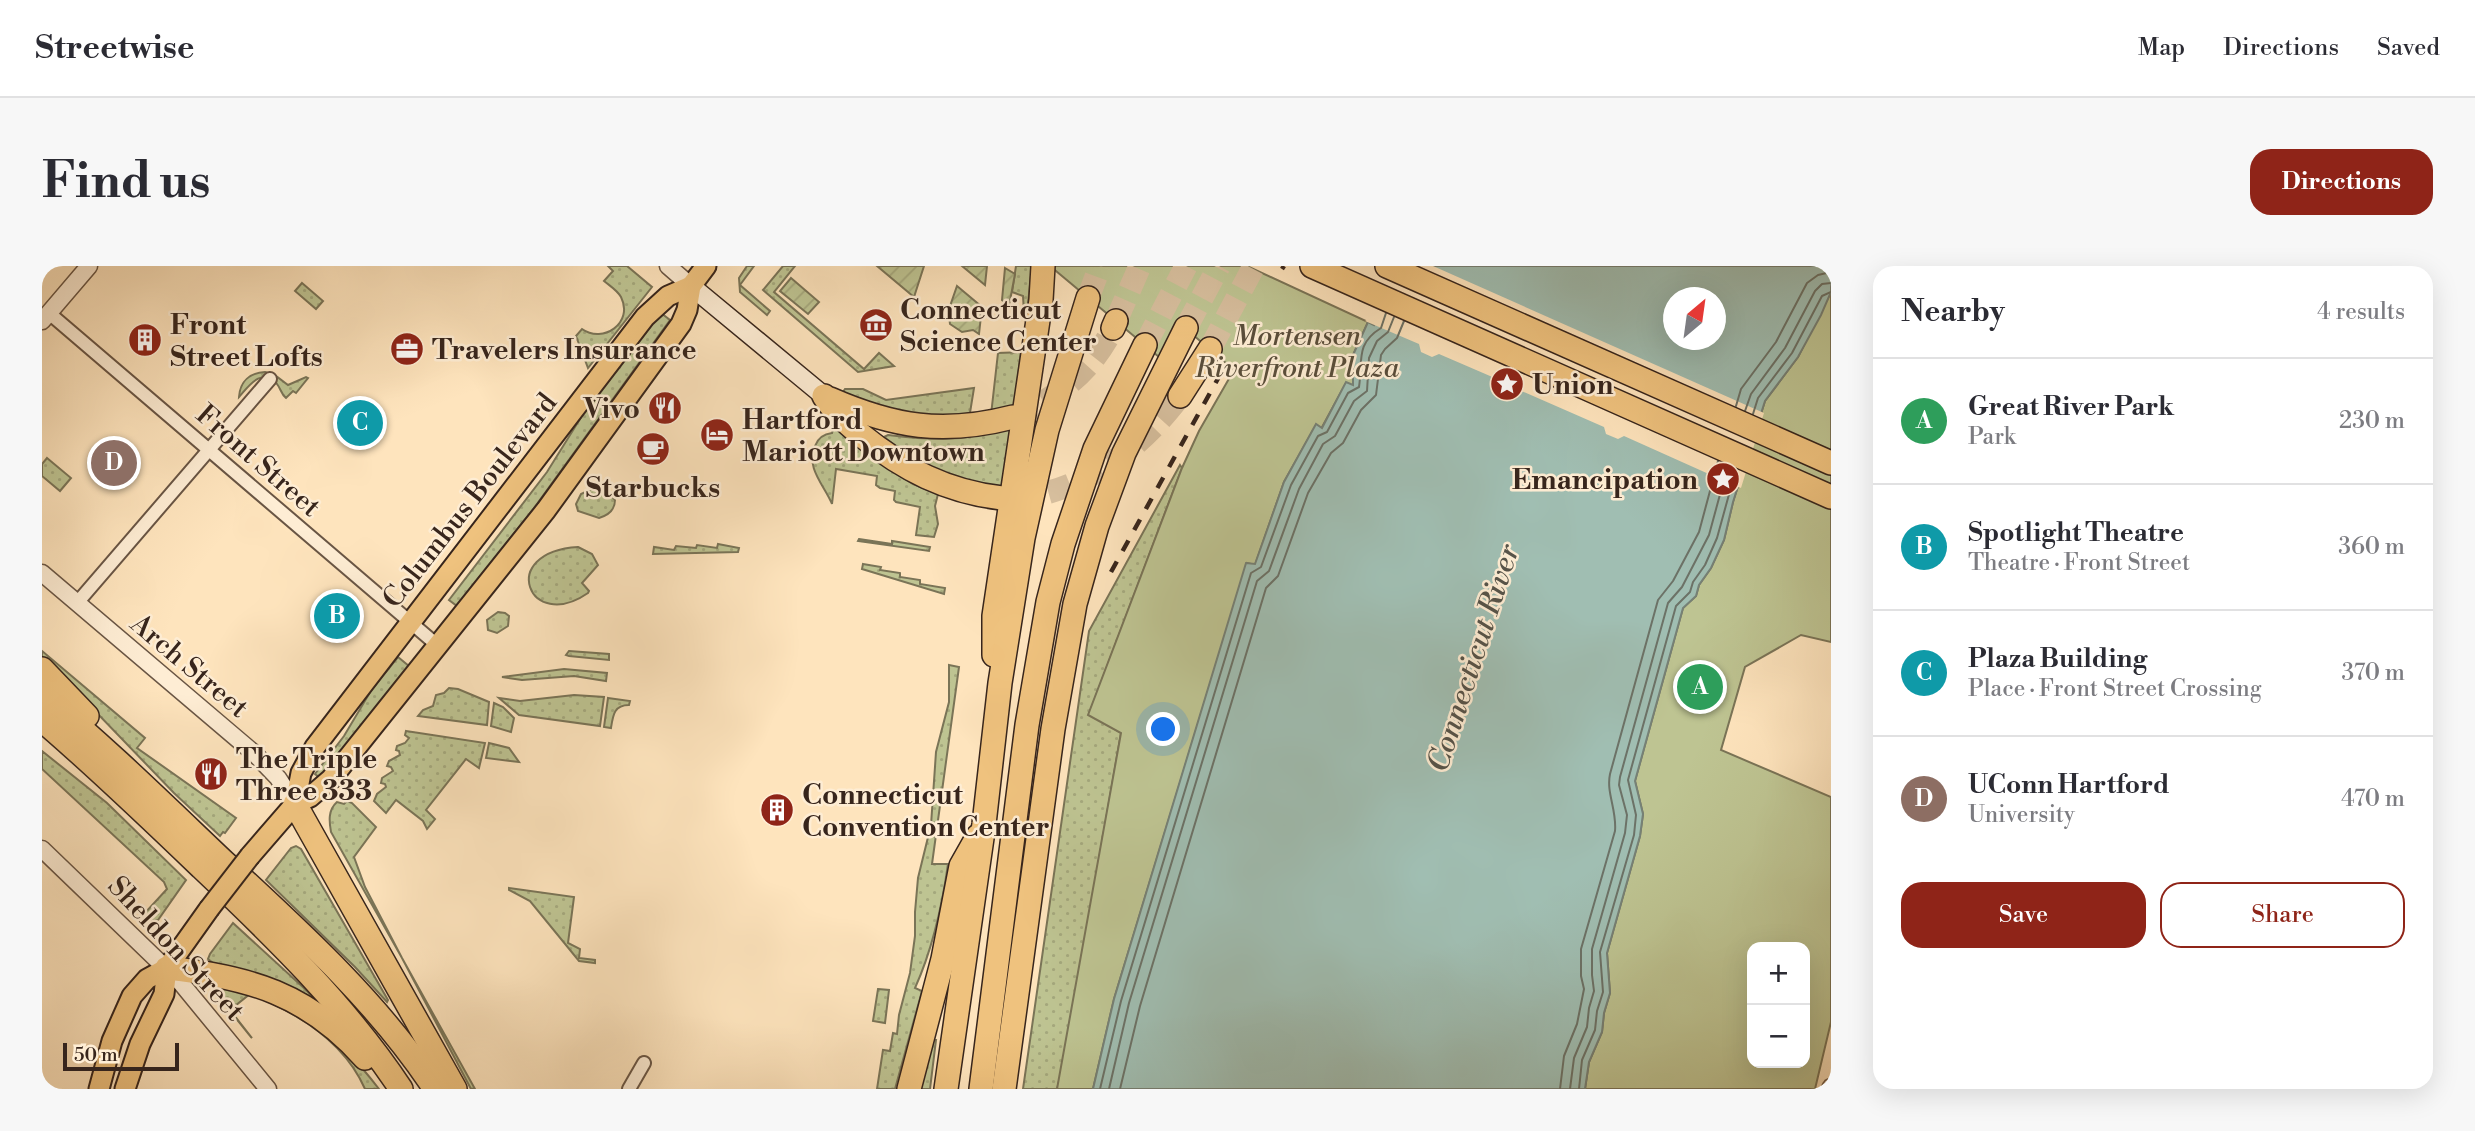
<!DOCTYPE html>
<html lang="en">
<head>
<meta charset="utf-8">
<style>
	body { margin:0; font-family:"Libre Bodoni",serif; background:#f7f7f7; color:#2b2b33 }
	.controls { position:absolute; right:21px; bottom:21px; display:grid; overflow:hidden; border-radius:14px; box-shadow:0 7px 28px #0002 }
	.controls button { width:63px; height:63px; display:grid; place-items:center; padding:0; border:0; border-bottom:2px solid #e1e1e2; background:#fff; color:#2b2b33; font:35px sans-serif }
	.compass { position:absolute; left:1621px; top:21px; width:63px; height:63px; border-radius:50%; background:#fff; box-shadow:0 7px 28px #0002; rotate:29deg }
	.scale { position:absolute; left:21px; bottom:18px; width:116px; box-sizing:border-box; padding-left:7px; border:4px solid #37251c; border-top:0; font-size:19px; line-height:24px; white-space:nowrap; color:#37251c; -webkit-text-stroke:5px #feedd4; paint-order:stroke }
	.you { position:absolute; left:1122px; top:464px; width:24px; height:24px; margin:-18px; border:5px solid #fff; border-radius:50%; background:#1a73e8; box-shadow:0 0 0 10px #1a73e833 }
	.badge { display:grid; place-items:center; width:46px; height:46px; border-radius:50%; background:#8f2418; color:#fff; font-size:23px; font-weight:700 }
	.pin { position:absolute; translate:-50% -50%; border:4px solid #fff; box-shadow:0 2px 7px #0006 }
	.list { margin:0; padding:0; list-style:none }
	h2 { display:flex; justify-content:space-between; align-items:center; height:91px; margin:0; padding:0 28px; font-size:30px }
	h2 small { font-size:23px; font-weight:400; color:#7c7c81 }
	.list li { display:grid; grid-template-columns:46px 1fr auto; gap:21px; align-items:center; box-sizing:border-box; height:126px; padding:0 28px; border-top:2px solid #e1e1e2 }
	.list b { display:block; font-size:26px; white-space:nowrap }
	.list p { margin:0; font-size:23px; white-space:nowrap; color:#7c7c81 }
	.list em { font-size:23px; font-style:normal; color:#7c7c81 }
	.actions { display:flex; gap:14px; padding:21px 28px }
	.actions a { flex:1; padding:16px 0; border:2px solid #8f2418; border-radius:21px; text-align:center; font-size:24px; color:#8f2418 }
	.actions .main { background:#8f2418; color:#fff }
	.map { position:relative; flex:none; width:1789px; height:823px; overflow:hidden; border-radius:21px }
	header { display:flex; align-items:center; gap:42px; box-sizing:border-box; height:98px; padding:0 35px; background:#fff; border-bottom:2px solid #e1e1e2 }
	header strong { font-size:33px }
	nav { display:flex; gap:38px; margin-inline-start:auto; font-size:24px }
	.intro { display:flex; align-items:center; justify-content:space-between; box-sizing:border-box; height:168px; padding:0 42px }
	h1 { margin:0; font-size:49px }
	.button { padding:18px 32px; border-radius:21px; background:#8f2418; color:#fff; font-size:24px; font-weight:700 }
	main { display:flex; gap:42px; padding:0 42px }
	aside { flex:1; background:#fff; border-radius:21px; box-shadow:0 7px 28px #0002 }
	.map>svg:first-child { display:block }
	.grass { fill:url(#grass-dots); stroke:#7a7457; stroke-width:2 }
	.park { fill:#bec492; stroke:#7a7457; stroke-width:2; fill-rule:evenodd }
	.garden { fill:url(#garden-furrows); stroke:#7a7457; stroke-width:2 }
	.water { fill:#a0beb2; stroke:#768176; stroke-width:2; fill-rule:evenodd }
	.pier { fill:#fee4bd }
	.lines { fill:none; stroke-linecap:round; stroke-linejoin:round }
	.shore { stroke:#6c7267; stroke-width:2 }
	.motorway-tunnel { stroke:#d6be9d; stroke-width:23; stroke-dasharray:23 11; stroke-linecap:butt }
	.minor-casing { stroke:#695544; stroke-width:16 }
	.tertiary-casing { stroke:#695544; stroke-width:19 }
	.secondary-casing { stroke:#37251c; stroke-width:21 }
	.primary-casing { stroke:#37251c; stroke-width:23 }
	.motorway-casing { stroke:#37251c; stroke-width:26 }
	.minor { stroke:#feedd4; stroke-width:12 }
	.tertiary { stroke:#feedd4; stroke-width:16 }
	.secondary { stroke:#feedd4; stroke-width:18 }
	.primary { stroke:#efc27e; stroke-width:19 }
	.motorway { stroke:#efc27e; stroke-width:23 }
	.rail { stroke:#37251c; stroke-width:4.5; stroke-dasharray:12 12; stroke-linecap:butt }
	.primary-bridge-casing { stroke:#37251c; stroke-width:23; stroke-linecap:butt }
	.primary-bridge { stroke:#efc27e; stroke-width:19 }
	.labels { text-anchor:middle; stroke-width:5; stroke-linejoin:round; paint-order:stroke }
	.poi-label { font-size:28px; font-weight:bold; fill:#37251c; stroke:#feedd4; text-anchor:start }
	.park-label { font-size:28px; font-style:italic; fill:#594d3a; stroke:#feedd4 }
	.street-label { font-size:28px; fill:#37251c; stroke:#feedd4 }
	.water-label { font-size:30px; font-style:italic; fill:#565349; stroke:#feedd4 }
</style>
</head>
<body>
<header>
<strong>Streetwise</strong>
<nav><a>Map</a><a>Directions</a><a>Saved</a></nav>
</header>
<div class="intro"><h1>Find us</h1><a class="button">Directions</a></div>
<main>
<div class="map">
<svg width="1789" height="823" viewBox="0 0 1789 823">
	<defs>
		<pattern id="grass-dots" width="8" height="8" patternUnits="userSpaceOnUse" patternTransform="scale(1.75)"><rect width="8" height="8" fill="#bec492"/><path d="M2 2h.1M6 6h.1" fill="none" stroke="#a4a87d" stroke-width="1.8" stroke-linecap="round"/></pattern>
		<pattern id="garden-furrows" width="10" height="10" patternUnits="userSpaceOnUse" patternTransform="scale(1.75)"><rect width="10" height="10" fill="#bec492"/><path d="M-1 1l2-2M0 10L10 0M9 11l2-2" fill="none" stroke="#a4a87d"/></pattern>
	</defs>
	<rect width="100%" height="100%" fill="#fee4bd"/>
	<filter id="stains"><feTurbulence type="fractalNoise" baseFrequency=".00286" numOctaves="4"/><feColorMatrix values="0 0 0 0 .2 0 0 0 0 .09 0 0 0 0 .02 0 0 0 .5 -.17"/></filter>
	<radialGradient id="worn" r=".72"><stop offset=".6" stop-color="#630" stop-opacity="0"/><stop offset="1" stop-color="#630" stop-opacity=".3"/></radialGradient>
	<!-- grass -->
	<g class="grass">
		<path d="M566,0H585L610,21L546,102L534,70L540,63C561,78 592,57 579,31C575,24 568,20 562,15L571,5Z"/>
		<polygon points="705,0 712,0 698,19 728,45 725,49 698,26 697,12"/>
		<polygon points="741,0 753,0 732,26 822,103 837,87 852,100 816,106 721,24"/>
		<polygon points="974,0 990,0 985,47 982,47 981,30 970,26"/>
		<polygon points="260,17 281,35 274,43 253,25"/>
		<polygon points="619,47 628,54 492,242 415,340 407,334 505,206 543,145"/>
		<polygon points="979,86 972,142 949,149 956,87"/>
		<path d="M223,106L234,110L246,119L264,111L266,112L254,127L251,125L244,132C239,128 239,123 235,118C219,101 207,120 197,131C198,115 208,107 223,106Z"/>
		<polygon points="932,122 927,153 857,150 801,126 803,123 821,123 844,134"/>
		<path d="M792,160L855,208L871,218L896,228L893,240L896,258L892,271L874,269L878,241L854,236L852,234L853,225L838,222L834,219L835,210L794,203L790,238C783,220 763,202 773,180C776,172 781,168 790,167Z"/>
		<path d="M969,162L960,226L890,207L842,171L846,169C896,175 921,175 969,162Z"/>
		<polygon points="5,192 29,212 18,225 0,210 0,198"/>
		<polygon points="1138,199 1140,202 1047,448 1079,467 1021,800 1015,823 981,823 1047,365"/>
		<path d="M552,222H563L573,234C573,244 567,249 557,252L536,245L534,238L539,228Z"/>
		<polygon points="817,273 850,278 850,275 888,281 887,285 816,275"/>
		<polygon points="676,278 697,282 696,286 611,288 612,281 632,284 634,280 654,282 655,279 675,282"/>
		<path d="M536,281L550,288L556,299L540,317L547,325L546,327C487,368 454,286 536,281Z"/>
		<polygon points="821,298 839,301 838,304 858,307 858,311 878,314 878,318 903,322 902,328 820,303"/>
		<polygon points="456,346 463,347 467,350 466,360 455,367 446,364 445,354"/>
		<polygon points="0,385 103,472 95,482 194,552 183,567 181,566 178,570 132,527 0,390"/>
		<polygon points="527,385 567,388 567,394 527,390 524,389"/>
		<polygon points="356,391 368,401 278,512 273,508 302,470 330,423"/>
		<path d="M907,399L917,401L890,598H906C900,641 891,682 873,722L880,725L853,823H835L841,784L848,785L851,767L855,768L857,749L868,707L873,670V646L876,612L889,559L894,486L907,436Z"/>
		<polygon points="522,403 565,407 564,415 532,410 480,414 460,411"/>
		<polygon points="407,422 416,423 447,436 445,459 376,450 381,444 391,440 394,429 402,427"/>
		<polygon points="532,429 562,431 558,460 477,449 457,432 478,435"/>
		<path d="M566,432L588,435L587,439C572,439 571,449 569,462L562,461Z"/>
		<polygon points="452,437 461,441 472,452 469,466 449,460"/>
		<polygon points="364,465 443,477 437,502 424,493 384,544 393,553 385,563 381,555 354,534 344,547 332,535 335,528 344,521 343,518 339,517 340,512 351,505 349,501 345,500 347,495 358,489 357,485 354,484 355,480 363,477 367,472 363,469"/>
		<polygon points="447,477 467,482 477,496 444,492"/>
		<polygon points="0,485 65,537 144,614 116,654 109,655 101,649 125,623 122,616 0,503"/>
		<path d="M305,535L310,537L334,561L312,591L323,621L360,692L433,823H429L360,692L289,566C287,555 286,544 295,536L302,538Z"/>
		<polygon points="254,580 259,583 346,734 345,736 313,701 224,614 249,582"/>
		<polygon points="467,622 532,631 526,677 538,683 537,692 553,694 553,697 537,695 488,635 467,624"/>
		<polygon points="191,657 263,723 289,750 220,713 171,697 166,693 168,688"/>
		<path d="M189,721C253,733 298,772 337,823H323C302,775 254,746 208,728L188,744L210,772L209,771L176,730L181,723Z"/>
		<polygon points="836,723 847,724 843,757 831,755"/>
		<polygon points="891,774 894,774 888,823 878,823"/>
	</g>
	<!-- park -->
	<g class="park">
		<polygon points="1008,0 1205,0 1326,56 1311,89 1311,120 1304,117 1279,163 1274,159 1242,216 1213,299 1205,297 1072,733 1051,823 1015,823 1079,467 1046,449 1140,202 1157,165 1192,104 1136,56 1117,91"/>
		<path d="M1789,26V376L1759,369L1703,401L1679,484L1789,531V756L1773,823H1543L1547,796L1560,766L1562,747L1568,727L1565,687L1598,570L1601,548L1593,515L1641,342L1654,330L1657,319L1669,302L1682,274L1691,236L1723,135L1756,91ZM1710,681H1763V797H1710Z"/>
	</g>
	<!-- garden -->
	<g class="garden">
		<polygon points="835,0 882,0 872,31"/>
		<polygon points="920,0 945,0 943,19"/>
		<polygon points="963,2 973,8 967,40 960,34"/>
		<polygon points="749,12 777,36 766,48 738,25"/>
		<polygon points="915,20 940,41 937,68 931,64 920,66 908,58 907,50 909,45 907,43"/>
	</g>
	<!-- water -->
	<path class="water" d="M1354,0H1789V26L1779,49L1756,91L1723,135L1691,236L1682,274L1669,302L1657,319L1654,330L1641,342L1593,515L1601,548L1598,570L1565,687L1568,727L1562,747L1560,766L1547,796L1543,823H1051L1072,733L1204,297L1213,298L1242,216L1274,158L1280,162L1304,116L1311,119V89L1326,56L1332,59ZM1632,32H1674V74H1632Z"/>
	<!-- pier -->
	<polygon class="pier" points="1350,0 1391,0 1722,147 1699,222 1690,218 1683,221 1671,216 1669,209 1582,170 1576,173 1564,168 1562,161 1475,123 1468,126 1457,120 1455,113 1397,88 1390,91 1379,86 1377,78 1323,55 1326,53 1331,54"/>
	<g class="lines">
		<!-- shore -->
		<g class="shore">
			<polyline points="1694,140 1699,123 1734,76 1765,17 1776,9 1789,6"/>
			<polyline points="1703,145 1709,128 1743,82 1773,25 1780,18 1789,17"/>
			<polyline points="1711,148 1716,132 1750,87 1780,30 1789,26"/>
			<path d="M1058,823L1079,735L1209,307L1219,301L1249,219L1276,170L1285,166L1306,127L1317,121C1321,95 1313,78 1339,62L1344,47"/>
			<polyline points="1067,823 1087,737 1215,315 1227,305 1257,223 1281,178 1293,170 1312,135 1325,125 1327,92 1335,75 1346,66 1352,51"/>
			<polyline points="1078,823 1098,740 1224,322 1236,310 1266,227 1289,187 1301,177 1319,144 1334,129 1339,89 1343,83 1355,72 1362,55"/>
			<path d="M1518,823L1522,790L1535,758L1542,723L1539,710V683L1573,565C1575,544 1564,527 1568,508L1616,334L1631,315L1657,266L1676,195"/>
			<polyline points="1528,823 1532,792 1545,761 1547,742 1552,725 1550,709 1550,683 1583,567 1585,549 1577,519 1578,511 1626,337 1640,321 1667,269 1686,199"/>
			<polyline points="1537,823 1540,794 1553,764 1555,745 1561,726 1558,686 1592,569 1594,549 1586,514 1634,340 1648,326 1651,316 1663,299 1675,272 1694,203"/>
		</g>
		<!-- motorway-tunnel -->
		<g class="motorway-tunnel">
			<polyline points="1046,32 1058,0"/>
			<polyline points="1074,55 1098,0"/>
			<polyline points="1144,62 1177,0"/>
			<polyline points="1103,79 1144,0"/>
			<polyline points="1168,83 1212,0"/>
			<path d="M971,151C1014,133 1050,105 1071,62"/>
			<path d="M973,233C1043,225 1097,184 1138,130"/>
		</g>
		<!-- minor casing -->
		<g class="minor-casing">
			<g id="minor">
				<polyline points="7,47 395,379"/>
				<polyline points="35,337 228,113"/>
				<polyline points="587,823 602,797"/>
			</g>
		</g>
		<!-- tertiary casing -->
		<g class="tertiary-casing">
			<g id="tertiary">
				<polyline points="626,0 649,20"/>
				<polyline points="0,55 47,0"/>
				<polyline points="0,307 213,488 236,512 253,538"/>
				<polyline points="0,583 139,717 226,823"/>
				<polyline points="1788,823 1789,821"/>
			</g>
		</g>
		<!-- secondary casing -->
		<g class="secondary-casing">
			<polyline id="secondary" points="649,20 782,130"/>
		</g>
		<!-- primary casing -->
		<g class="primary-casing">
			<g id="primary">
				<polyline points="253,538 259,507 273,481 603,51 626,30 649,20"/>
				<polyline points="208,590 253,538 268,531 289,513 504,244 639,58 645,44 649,20 664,0"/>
				<polyline points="57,823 70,775 90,730 105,713 125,702 167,643"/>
				<polyline points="83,823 98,778 122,728 125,702"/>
			</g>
		</g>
		<!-- motorway casing -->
		<g class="motorway-casing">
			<g id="motorway">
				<polyline points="1270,0 1789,231"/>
				<polyline points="1345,0 1789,197"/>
				<polyline points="1071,62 1074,55"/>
				<path d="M782,130C792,146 805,157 819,169C861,203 905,226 960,232"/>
				<polyline points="1138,130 1168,83"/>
				<path d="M788,133C852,161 901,169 971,151"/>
				<polyline points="952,389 952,350 999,34 1001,0"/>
				<polyline points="0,403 45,450"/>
				<path d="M0,429C63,481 121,538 180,594C257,665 335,735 393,823"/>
				<path d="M0,454C55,501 108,552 160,602C232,670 304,740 359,823"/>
				<polyline points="253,538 413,823"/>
				<path d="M125,702C207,711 266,728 323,792"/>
				<polyline points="867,823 901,693 919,600 936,570"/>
				<polyline points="904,823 942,558 958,417 981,272 1005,164 1046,32"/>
				<polyline points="939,823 985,459 1006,336 1021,278 1053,183 1103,79"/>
				<polyline points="962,823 1011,463 1033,338 1055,260 1082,187 1144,62"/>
			</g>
		</g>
		<!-- minor -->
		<use href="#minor" class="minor"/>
		<!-- tertiary -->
		<use href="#tertiary" class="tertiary"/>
		<!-- secondary -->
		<use href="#secondary" class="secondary"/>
		<!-- primary -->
		<use href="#primary" class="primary"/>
		<!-- motorway -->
		<use href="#motorway" class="motorway"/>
		<!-- rail -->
		<g class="rail">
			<polyline points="1240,3 1242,0"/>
			<polyline points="1069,306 1184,98"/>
		</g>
		<!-- primary-bridge casing -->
		<g class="primary-bridge-casing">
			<polyline id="primary-bridge" points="167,643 208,590"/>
		</g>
		<!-- primary-bridge -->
		<use href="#primary-bridge" class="primary-bridge"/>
	</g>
	<!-- icons -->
	<defs>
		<g id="museum-disc" transform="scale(1.75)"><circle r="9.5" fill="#8f2418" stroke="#feedd4"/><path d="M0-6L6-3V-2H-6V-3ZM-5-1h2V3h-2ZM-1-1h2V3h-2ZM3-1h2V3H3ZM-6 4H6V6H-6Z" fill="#fff"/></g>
		<g id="building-disc" transform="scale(1.75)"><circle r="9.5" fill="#8f2418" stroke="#feedd4"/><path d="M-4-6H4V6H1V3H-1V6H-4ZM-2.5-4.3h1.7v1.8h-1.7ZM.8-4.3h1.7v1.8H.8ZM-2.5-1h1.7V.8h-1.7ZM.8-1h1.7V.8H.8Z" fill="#fff"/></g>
		<g id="office-disc" transform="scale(1.75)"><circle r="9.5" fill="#8f2418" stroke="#feedd4"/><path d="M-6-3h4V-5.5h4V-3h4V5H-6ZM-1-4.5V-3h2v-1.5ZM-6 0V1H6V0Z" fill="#fff"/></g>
		<g id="sight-disc" transform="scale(1.75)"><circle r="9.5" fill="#8f2418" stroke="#feedd4"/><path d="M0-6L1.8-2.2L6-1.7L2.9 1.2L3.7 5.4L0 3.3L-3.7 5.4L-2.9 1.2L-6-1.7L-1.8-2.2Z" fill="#fff"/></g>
		<g id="restaurant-disc" transform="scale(1.75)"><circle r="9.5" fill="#8f2418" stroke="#feedd4"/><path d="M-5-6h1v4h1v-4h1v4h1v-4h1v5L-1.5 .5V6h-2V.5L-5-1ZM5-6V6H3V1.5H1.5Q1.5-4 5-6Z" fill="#fff"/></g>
		<g id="hotel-disc" transform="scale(1.75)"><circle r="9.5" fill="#8f2418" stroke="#feedd4"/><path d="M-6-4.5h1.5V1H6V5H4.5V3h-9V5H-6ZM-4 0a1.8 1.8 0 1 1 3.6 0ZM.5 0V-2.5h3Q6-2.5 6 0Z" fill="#fff"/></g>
		<g id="cafe-disc" transform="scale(1.75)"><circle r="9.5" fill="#8f2418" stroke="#feedd4"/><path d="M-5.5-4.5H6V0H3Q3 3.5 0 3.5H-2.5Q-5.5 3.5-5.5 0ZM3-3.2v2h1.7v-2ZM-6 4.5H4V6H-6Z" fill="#fff"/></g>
	</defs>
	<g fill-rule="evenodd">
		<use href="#museum-disc" x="834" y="59"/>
		<use href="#building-disc" x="103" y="74"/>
		<use href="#office-disc" x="365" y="83"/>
		<use href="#sight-disc" x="1465" y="118"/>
		<use href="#restaurant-disc" x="623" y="142"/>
		<use href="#hotel-disc" x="675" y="169"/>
		<use href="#cafe-disc" x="611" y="183"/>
		<use href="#sight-disc" x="1681" y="213"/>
		<use href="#restaurant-disc" x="169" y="508"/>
		<use href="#building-disc" x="735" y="544"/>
	</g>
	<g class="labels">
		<!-- poi labels -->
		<g class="poi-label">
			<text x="858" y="53">Connecticut<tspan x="858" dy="32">Science Center</tspan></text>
			<text x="128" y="68">Front<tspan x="128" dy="32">Street Lofts</tspan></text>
			<text x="390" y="93">Travelers Insurance</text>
			<text x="1490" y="128">Union</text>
			<text x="598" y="152" text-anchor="end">Vivo</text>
			<text x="700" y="163">Hartford<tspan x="700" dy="32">Mariott Downtown</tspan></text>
			<text x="1656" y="223" text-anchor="end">Emancipation</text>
			<text x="611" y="231" text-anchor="middle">Starbucks</text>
			<text x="194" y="502">The Triple<tspan x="194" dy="32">Three 333</tspan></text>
			<text x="760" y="538">Connecticut<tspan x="760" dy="32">Convention Center</tspan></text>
		</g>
		<!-- park labels -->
		<g class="park-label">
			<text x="1255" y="79">Mortensen<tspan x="1255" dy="32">Riverfront Plaza</tspan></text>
		</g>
		<!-- street labels -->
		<g class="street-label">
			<text transform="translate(217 194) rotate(41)" y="10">Front Street</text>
			<text transform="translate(427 234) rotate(-52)" y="10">Columbus Boulevard</text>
			<text transform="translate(148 399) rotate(40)" y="10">Arch Street</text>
			<text transform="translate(135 682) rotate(47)" y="10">Sheldon Street</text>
		</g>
		<!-- water labels -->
		<g class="water-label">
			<text transform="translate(1431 392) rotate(-72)" y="10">Connecticut River</text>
		</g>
	</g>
	<rect width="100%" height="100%" filter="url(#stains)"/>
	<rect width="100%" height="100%" fill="url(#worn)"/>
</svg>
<div class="controls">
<button>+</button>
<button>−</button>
</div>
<svg class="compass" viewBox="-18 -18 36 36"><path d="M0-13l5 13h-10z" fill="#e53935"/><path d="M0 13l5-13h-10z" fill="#7c7c81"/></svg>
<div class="scale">50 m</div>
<div class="you"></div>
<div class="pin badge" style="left:1658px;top:421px;background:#2e9e5b">A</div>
<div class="pin badge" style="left:295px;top:350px;background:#0f9aa8">B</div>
<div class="pin badge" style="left:318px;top:157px;background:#0f9aa8">C</div>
<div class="pin badge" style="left:72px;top:197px;background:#8d6e63">D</div>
</div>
<aside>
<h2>Nearby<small>4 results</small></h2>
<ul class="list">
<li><span class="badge" style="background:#2e9e5b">A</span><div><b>Great River Park</b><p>Park</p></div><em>230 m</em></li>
<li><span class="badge" style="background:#0f9aa8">B</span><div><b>Spotlight Theatre</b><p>Theatre · Front Street</p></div><em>360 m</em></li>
<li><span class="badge" style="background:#0f9aa8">C</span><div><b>Plaza Building</b><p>Place · Front Street Crossing</p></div><em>370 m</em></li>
<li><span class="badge" style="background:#8d6e63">D</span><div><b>UConn Hartford</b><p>University</p></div><em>470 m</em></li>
</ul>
<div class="actions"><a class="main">Save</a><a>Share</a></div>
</aside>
</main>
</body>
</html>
